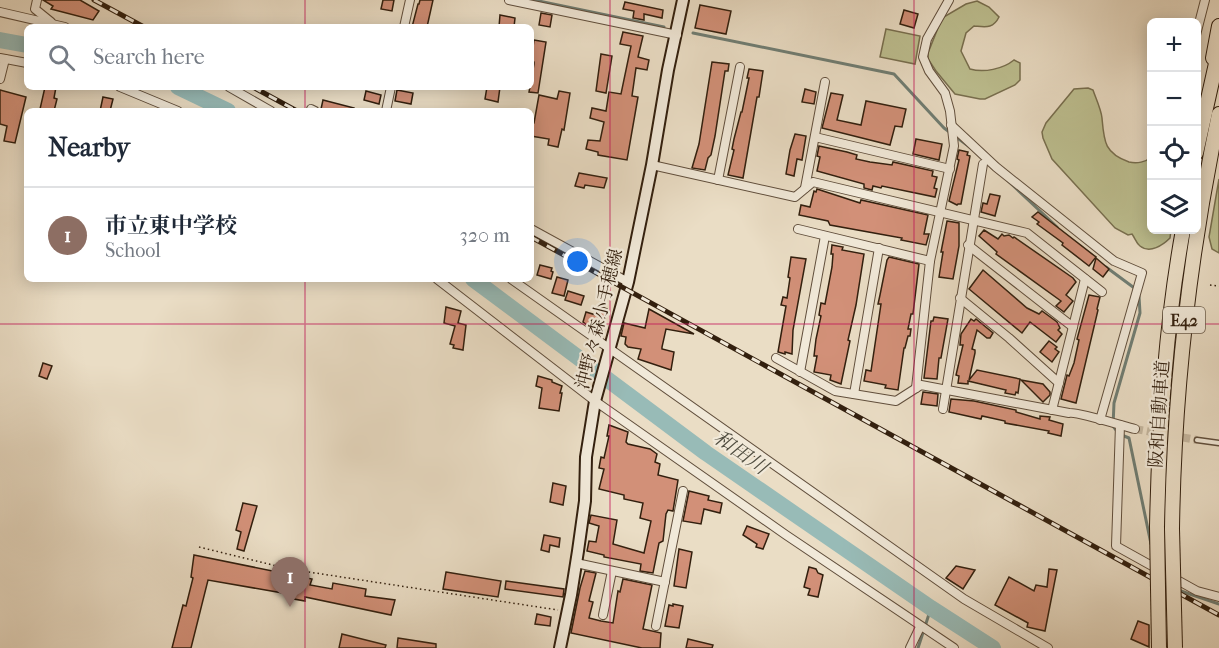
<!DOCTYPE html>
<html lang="en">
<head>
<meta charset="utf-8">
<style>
	body { margin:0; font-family:"IM FELL French Canon","Noto Serif JP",serif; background:#f6f6f7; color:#1f2937 }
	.controls { position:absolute; right:18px; top:18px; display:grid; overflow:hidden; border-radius:9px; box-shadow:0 3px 15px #0003 }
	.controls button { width:54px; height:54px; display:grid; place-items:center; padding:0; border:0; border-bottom:2px solid #e0e1e3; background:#fff; color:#1f2937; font:30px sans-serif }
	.you { position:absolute; left:578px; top:262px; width:21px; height:21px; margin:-15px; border:4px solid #fff; border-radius:50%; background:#1a73e8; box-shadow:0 0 0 9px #1a73e833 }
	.badge { display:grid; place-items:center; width:39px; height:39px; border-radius:50%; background:#0b8043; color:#fff; font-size:20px; font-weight:700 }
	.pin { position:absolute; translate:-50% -50px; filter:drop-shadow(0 2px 3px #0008) }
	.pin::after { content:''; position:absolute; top:32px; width:21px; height:18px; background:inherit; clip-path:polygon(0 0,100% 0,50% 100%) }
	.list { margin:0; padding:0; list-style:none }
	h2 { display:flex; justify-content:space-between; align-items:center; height:78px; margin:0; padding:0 24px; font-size:26px }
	h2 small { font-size:20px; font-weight:400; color:#747a83 }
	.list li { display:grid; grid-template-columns:39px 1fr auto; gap:18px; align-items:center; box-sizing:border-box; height:96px; padding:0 24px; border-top:2px solid #e0e1e3 }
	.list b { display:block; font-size:22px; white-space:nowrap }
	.list p { margin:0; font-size:20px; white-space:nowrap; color:#747a83 }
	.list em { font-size:20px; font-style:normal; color:#747a83 }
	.icon { flex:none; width:33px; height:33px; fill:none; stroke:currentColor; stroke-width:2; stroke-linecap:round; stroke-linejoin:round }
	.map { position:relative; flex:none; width:1219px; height:648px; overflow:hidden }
	.search { position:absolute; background:#fff; box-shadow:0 3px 15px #0003; left:24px; top:24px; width:510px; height:66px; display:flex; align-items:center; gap:15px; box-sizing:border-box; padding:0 21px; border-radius:9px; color:#747a83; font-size:22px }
	.panel { position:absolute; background:#fff; box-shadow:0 3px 15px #0003; left:24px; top:108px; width:510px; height:174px; border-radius:9px }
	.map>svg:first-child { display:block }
	.green { fill:#bdbf90; stroke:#786f4f; stroke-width:1.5 }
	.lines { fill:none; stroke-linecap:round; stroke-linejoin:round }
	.stream { stroke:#6f7d73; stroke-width:3 }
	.river { stroke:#98bbb7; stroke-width:16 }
	.building { fill:#d29078; stroke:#321f0e; stroke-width:1.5 }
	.minor-tunnel { stroke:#c5b7a0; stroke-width:8; stroke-dasharray:8 4; stroke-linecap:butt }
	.service-casing { stroke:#604e3c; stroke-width:7 }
	.minor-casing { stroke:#604e3c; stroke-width:10 }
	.secondary-casing { stroke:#321f0e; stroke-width:14 }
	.motorway-casing { stroke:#321f0e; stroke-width:16 }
	.path { stroke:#321f0e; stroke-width:1.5; stroke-dasharray:1.5 3; stroke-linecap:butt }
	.service { stroke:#f1e9d9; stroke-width:4 }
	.minor { stroke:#f1e9d9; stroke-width:8 }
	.secondary { stroke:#f1e9d9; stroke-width:10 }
	.motorway { stroke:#eaddc5; stroke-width:14 }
	.rail-casing { stroke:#321f0e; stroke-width:5 }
	.rail { stroke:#f1e9d9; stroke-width:3; stroke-dasharray:9; stroke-linecap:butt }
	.motorway-bridge-casing { stroke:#321f0e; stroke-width:16; stroke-linecap:butt }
	.motorway-bridge { stroke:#eaddc5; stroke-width:14 }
	.grid { fill:none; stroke:#c2185b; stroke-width:1.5; stroke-opacity:0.55 }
	.labels { text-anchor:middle; stroke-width:4.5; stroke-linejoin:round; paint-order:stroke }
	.shield { fill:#f1e9d9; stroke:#6b5c4b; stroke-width:1.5 }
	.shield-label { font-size:16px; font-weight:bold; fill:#321f0e }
	.street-label { font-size:18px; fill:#321f0e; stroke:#f1e9d9 }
	.water-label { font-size:20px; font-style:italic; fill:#514e41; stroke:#f1e9d9 }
</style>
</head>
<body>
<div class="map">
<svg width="1219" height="648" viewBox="0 0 1219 648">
	<rect width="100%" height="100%" fill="#eaddc5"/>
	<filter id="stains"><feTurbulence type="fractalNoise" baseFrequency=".00333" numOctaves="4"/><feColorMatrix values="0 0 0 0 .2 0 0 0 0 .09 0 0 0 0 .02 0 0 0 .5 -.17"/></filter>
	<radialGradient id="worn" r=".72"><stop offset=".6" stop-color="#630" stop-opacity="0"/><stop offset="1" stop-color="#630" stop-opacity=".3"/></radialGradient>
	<!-- green -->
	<g class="green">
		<path d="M977,1L989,7L999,17C993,29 986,27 974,26L966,33L961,51L970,69C984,73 1003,69 1014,60L1020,63V80L1015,85L985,99H980L955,94L936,71L928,59V53L942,18L966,4Z"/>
		<polygon points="886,29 920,36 915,64 880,57"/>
		<path d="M1088,88L1093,90C1096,99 1101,109 1102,118C1104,141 1104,153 1129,162C1137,164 1146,162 1151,157L1152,230H1171L1170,238C1163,245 1150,254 1140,246C1136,243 1135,238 1132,234L1128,235L1115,228L1052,159L1043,138L1042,132L1046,123L1074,89Z"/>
		<polygon points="1219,179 1219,253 1212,249 1209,237"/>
	</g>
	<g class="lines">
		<!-- stream -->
		<g class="stream">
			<polyline points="534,0 664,27"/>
			<polyline points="693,33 894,74 944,128 971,148"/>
			<polyline points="1005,178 1057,227"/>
			<polyline points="1106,267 1137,290"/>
			<polyline points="1139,296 1140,313 1114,403 1113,426 1119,434 1129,438 1151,544"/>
			<polyline points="1178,590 1219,604"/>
			<polyline points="918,648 931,608"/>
		</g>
		<!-- river -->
		<g class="river">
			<polyline points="0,40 27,45"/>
			<polyline points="178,87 228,111"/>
			<polyline points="473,279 706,453 931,608 993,648"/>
		</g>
	</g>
	<!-- building -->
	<g class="building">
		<polygon points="43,0 80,0 99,11 93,20 51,9 53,6"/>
		<polygon points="383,0 394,0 392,11 381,9"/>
		<polygon points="420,0 433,0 427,27 412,27 418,4 419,4"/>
		<polygon points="625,2 663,10 662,18 644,14 644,20 633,18 634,11 623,9"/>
		<polygon points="700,5 731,11 726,34 695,28"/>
		<polygon points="904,10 918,14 914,28 900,24"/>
		<polygon points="541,13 552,15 550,27 539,25"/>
		<polygon points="500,15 515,18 514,27 499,27"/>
		<polygon points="623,32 643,36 638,57 649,60 647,70 636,68 632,96 638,97 627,160 598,155 598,152 586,149 588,140 600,141 604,122 590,118 592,108 606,111 609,92 621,94 631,46 620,44"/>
		<polygon points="534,40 546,42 538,93 529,92 534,64 534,62 531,61"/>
		<polygon points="601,54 612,56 606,93 596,91"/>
		<polygon points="712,62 729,64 728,71 725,71 715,136 711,155 708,158 705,170 692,168 699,144"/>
		<polygon points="749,69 763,71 759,97 757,97 743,178 728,175 734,150 732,149 734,139 741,112 742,112 749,78 747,78"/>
		<polygon points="45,87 56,87 54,98 57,99 54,111 40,109"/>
		<polygon points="487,87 500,87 498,102 485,99"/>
		<polygon points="805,89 816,92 814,104 802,102"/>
		<polygon points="0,90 26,97 15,143 4,141 7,126 0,124"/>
		<polygon points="397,90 413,93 411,104 395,101"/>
		<polygon points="366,91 381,95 379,104 364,100"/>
		<polygon points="559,91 570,93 564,130 562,129 558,147 548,145 549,139 531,136 531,125 534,123 539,95 557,99"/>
		<polygon points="831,93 843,95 837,120 861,125 866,101 906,109 902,127 895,126 890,145 822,128"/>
		<polygon points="103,97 113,99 110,111 100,111"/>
		<polygon points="323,100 354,108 353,111 324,110 321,109"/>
		<polygon points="795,134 806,136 802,160 797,159 794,176 786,174 790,150"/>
		<polygon points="916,139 942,144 939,160 913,154"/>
		<polygon points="819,146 847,152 857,155 856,159 870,162 892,165 893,162 933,171 932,176 937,177 934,188 937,189 935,197 882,186 881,188 873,186 872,190 864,188 864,184 817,171 820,157 817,156"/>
		<polygon points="959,150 968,152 967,155 970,156 961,204 958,204 957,205 949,201 959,160 957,159"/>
		<polygon points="579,173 607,178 604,188 585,185 584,188 575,186"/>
		<polygon points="817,189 860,203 861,200 928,215 924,234 929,234 926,245 901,240 902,238 885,235 830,225 828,221 799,215 801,205 810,207 814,191 816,192"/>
		<polygon points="990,194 1000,196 995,216 981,212 983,203 987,204"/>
		<polygon points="1038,212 1096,257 1089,266 1062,245 1063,243 1037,224 1039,222 1032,217"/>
		<polygon points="947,221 959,223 959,246 953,279 939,277 943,252 941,252"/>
		<polygon points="984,230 998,239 1002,234 1004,236 1009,235 1013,238 1014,237 1073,278 1076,282 1066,295 1073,301 1064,312 1056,306 1061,301 996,254 997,252 979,236"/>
		<polygon points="832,245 843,247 842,250 864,254 856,305 848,340 850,341 841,384 830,380 831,375 814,372 817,356 814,356 816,339 821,316 819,315 821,303 825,304 832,267 833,254 831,254"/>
		<polygon points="791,257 806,259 793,330 792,354 785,352 785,354 778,352 786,306 781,305 783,297 787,298 790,278 788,277"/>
		<polygon points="889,257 919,264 913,314 911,314 908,329 911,329 910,336 908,336 905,348 904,348 898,390 885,388 886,385 864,381 866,370 871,371 881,304 878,304 880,295 887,260"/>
		<polygon points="1096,258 1109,269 1103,277 1093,269"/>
		<polygon points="540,265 552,268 551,271 553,272 551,279 537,275"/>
		<polygon points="983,270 1027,308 1039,314 1042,311 1057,322 1060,328 1058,330 1062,334 1056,342 1030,322 1022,333 969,289"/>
		<polygon points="557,277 568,280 564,296 552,293"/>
		<polygon points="568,291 584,296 581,305 565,300"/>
		<polygon points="1089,295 1100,297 1097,309 1098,310 1076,403 1061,399 1067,375 1069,376 1074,363 1079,340 1077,339"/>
		<polygon points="599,306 607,309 601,331 591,328 583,322 586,312 596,315"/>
		<polygon points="446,307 461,311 458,323 466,325 463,350 453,348 454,345 450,344 455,326 444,323"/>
		<polygon points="649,309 694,334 666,329 662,347 662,349 674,352 671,370 638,359 641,349 628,347 625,344 626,337 621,336 624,323 645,328"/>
		<polygon points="934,317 948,319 941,358 939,358 937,379 924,378 931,321 933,321"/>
		<polygon points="971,319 974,321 976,319 993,333 990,338 987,338 977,330 972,349 975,350 975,353 969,380 977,370 1020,379 1018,393 1016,392 1015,395 1005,393 1006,390 968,381 968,384 958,383 959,376 956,375 963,345 960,345 961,334"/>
		<polygon points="1049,341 1057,347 1055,349 1059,352 1052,362 1040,352"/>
		<polygon points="43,363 52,366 47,379 39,376"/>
		<polygon points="538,376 552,380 552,382 562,386 560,393 562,393 559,411 539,408 542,388 536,386"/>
		<polygon points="1021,380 1043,384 1050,392 1050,395 1043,402"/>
		<polygon points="923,392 938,394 937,406 921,404"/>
		<polygon points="951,399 974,401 1016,410 1016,412 1040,419 1040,416 1050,417 1049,420 1063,424 1061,436 1048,433 1049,431 1005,423 1005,421 982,416 981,419 949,412"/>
		<polygon points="609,425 628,432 626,442 628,444 650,449 657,454 655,462 660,464 658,475 678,480 673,511 668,510 666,514 663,541 659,543 653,573 640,571 641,564 604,557 604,555 587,551 589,541 596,542 599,526 589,523 591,515 617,520 613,544 644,553 651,521 640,518 643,503 624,499 624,495 599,489 604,469 599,468 601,457 604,458 609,436 607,436"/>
		<polygon points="553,483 566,486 563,505 550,502"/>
		<polygon points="689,491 709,496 708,500 722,503 720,513 704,509 701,524 683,521"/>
		<polygon points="243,503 257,506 244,551 237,549 241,532 236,530"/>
		<polygon points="747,526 769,534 763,549 756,547 757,544 743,535"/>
		<polygon points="544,535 560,538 559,547 550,545 549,552 541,550"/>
		<polygon points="679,549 692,552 686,588 674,586"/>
		<polygon points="194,555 312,579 310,585 332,589 333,583 366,589 365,596 395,600 391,615 305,597 305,601 294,599 294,595 208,580 191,648 172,648 183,605 186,606 193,578 191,577"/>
		<polygon points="956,566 975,570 963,589 946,578"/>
		<polygon points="809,567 816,569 818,573 823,575 818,597 808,595 810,589 804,587"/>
		<polygon points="1049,569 1057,570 1045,631 1027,627 1028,623 995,605 1009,577 1034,591 1036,585 1047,587"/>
		<polygon points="585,571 596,573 589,601 593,602 589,618 601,621 613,623 618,591 620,592 623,579 652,585 643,629 661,633 660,648 642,648 571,633 580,588"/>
		<polygon points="446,572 501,581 498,597 443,589"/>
		<polygon points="506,581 564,589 563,597 505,589"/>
		<polygon points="673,604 683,606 679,628 665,626 669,605 673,606"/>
		<polygon points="537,614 551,617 550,626 535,624"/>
		<polygon points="1138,621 1149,625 1149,647 1131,639"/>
		<polygon points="342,634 386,645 385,648 339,648"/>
		<polygon points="398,638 436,644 436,648 397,648"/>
		<polygon points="688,639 713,645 712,648 686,648"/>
	</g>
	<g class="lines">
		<!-- minor-tunnel -->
		<polyline class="minor-tunnel" points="1135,429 1197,440"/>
		<!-- service casing -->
		<g class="service-casing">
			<polyline id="service" points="1197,440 1219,443"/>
		</g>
		<!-- minor casing -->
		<g class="minor-casing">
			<g id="minor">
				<polyline points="37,0 35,9 51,22"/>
				<polyline points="509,0 677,35"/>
				<polyline points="0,12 65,27"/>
				<polyline points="404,27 410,0"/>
				<polyline points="1196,35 1205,0"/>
				<polyline points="0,58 27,63"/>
				<polyline points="0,79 5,59"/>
				<polyline points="120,87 178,111"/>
				<polyline points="229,87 271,111"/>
				<polyline points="311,109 315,111"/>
				<polyline points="386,111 391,87"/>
				<polyline points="951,125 996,167 1114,261 1142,273 1100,420"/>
				<polyline points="815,137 950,169"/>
				<polyline points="652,165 795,197 813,182 1027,233 1102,292"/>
				<polyline points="718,180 740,67"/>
				<polyline points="805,188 825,82"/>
				<polyline points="531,229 628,282"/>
				<polyline points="798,229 930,261"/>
				<polyline points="968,245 1073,327"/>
				<polyline points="437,279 595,401 786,535 954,648"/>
				<polyline points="511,279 964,599 1048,648"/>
				<polyline points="960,298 1009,338 1059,383"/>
				<path d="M776,358L835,391L896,401L921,385L1069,413C1076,411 1123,426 1135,429"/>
				<polyline points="800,372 825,236"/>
				<polyline points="916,388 930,261 954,146 950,111 945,93 929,71 923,57 927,39 949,0"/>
				<polyline points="854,394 879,248"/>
				<polyline points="943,409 983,164"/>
				<polyline points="1052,410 1085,279"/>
				<polyline points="1120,425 1116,546 1197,591 1219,597"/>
				<polyline points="576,563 665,582"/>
				<polyline points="603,615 612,571"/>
				<polyline points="656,626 683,491"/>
				<polyline points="910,648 920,627"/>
			</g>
		</g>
		<!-- secondary casing -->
		<g class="secondary-casing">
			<polyline id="secondary" points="560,648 571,595 578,551 585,501 586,457 595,401 628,282 652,165 668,70 683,0"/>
		</g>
		<!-- motorway casing -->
		<g class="motorway-casing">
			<g id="motorway">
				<polyline points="1213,58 1219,26"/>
				<polyline points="1196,153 1219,50"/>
				<path d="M1157,527C1159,427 1165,328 1183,230"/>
				<path d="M1172,529C1174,388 1190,251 1219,114"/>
			</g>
		</g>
		<!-- path -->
		<g class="path">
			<polyline points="1210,285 1219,286"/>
			<polyline points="199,547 289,569 558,610"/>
		</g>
		<!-- service -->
		<use href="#service" class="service"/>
		<!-- minor -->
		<use href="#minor" class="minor"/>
		<!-- secondary -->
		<use href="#secondary" class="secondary"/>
		<!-- motorway -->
		<use href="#motorway" class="motorway"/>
		<!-- rail casing -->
		<g class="rail-casing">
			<g id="rail">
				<polyline points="94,0 144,27"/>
				<polyline points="253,87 297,111"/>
				<polyline points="531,237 1219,615"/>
			</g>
		</g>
		<!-- rail -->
		<use href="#rail" class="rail"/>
		<!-- motorway-bridge casing -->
		<g class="motorway-bridge-casing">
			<g id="motorway-bridge">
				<polyline points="1157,527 1159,648"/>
				<polyline points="1172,529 1175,648"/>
			</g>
		</g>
		<!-- motorway-bridge -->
		<use href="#motorway-bridge" class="motorway-bridge"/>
	</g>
	<!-- grid -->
	<path class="grid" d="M305,0V27M610,0V648M914,0V648M305,87V111M305,279V648M0,324H1219"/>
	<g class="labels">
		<!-- shield labels -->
		<rect class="shield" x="1163" y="307" width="42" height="26" rx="4.5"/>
		<g class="shield-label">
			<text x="1184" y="326">E42</text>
		</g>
		<!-- street labels -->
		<g class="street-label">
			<text transform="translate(599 319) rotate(-76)" y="6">沖野々森小手穂線</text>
			<text transform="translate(1159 414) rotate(-86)" y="6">阪和自動車道</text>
		</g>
		<!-- water labels -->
		<g class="water-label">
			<text transform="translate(741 452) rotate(35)" y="7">和田川</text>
		</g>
	</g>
	<rect width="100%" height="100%" filter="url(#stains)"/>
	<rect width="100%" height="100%" fill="url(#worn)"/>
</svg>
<div class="controls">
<button>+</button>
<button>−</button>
<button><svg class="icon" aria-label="locate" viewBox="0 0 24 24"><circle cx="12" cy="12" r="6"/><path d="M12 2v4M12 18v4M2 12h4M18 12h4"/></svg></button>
<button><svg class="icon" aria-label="layers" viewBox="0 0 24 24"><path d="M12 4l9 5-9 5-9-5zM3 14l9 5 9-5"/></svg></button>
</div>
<div class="you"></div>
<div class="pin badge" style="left:290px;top:607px;background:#8d6e63">1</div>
<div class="search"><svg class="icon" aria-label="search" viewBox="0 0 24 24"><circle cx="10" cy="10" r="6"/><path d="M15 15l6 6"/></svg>Search here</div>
<section class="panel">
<h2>Nearby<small></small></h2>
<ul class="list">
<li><span class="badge" style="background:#8d6e63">1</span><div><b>市立東中学校</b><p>School</p></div><em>320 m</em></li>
</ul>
</section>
</div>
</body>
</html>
